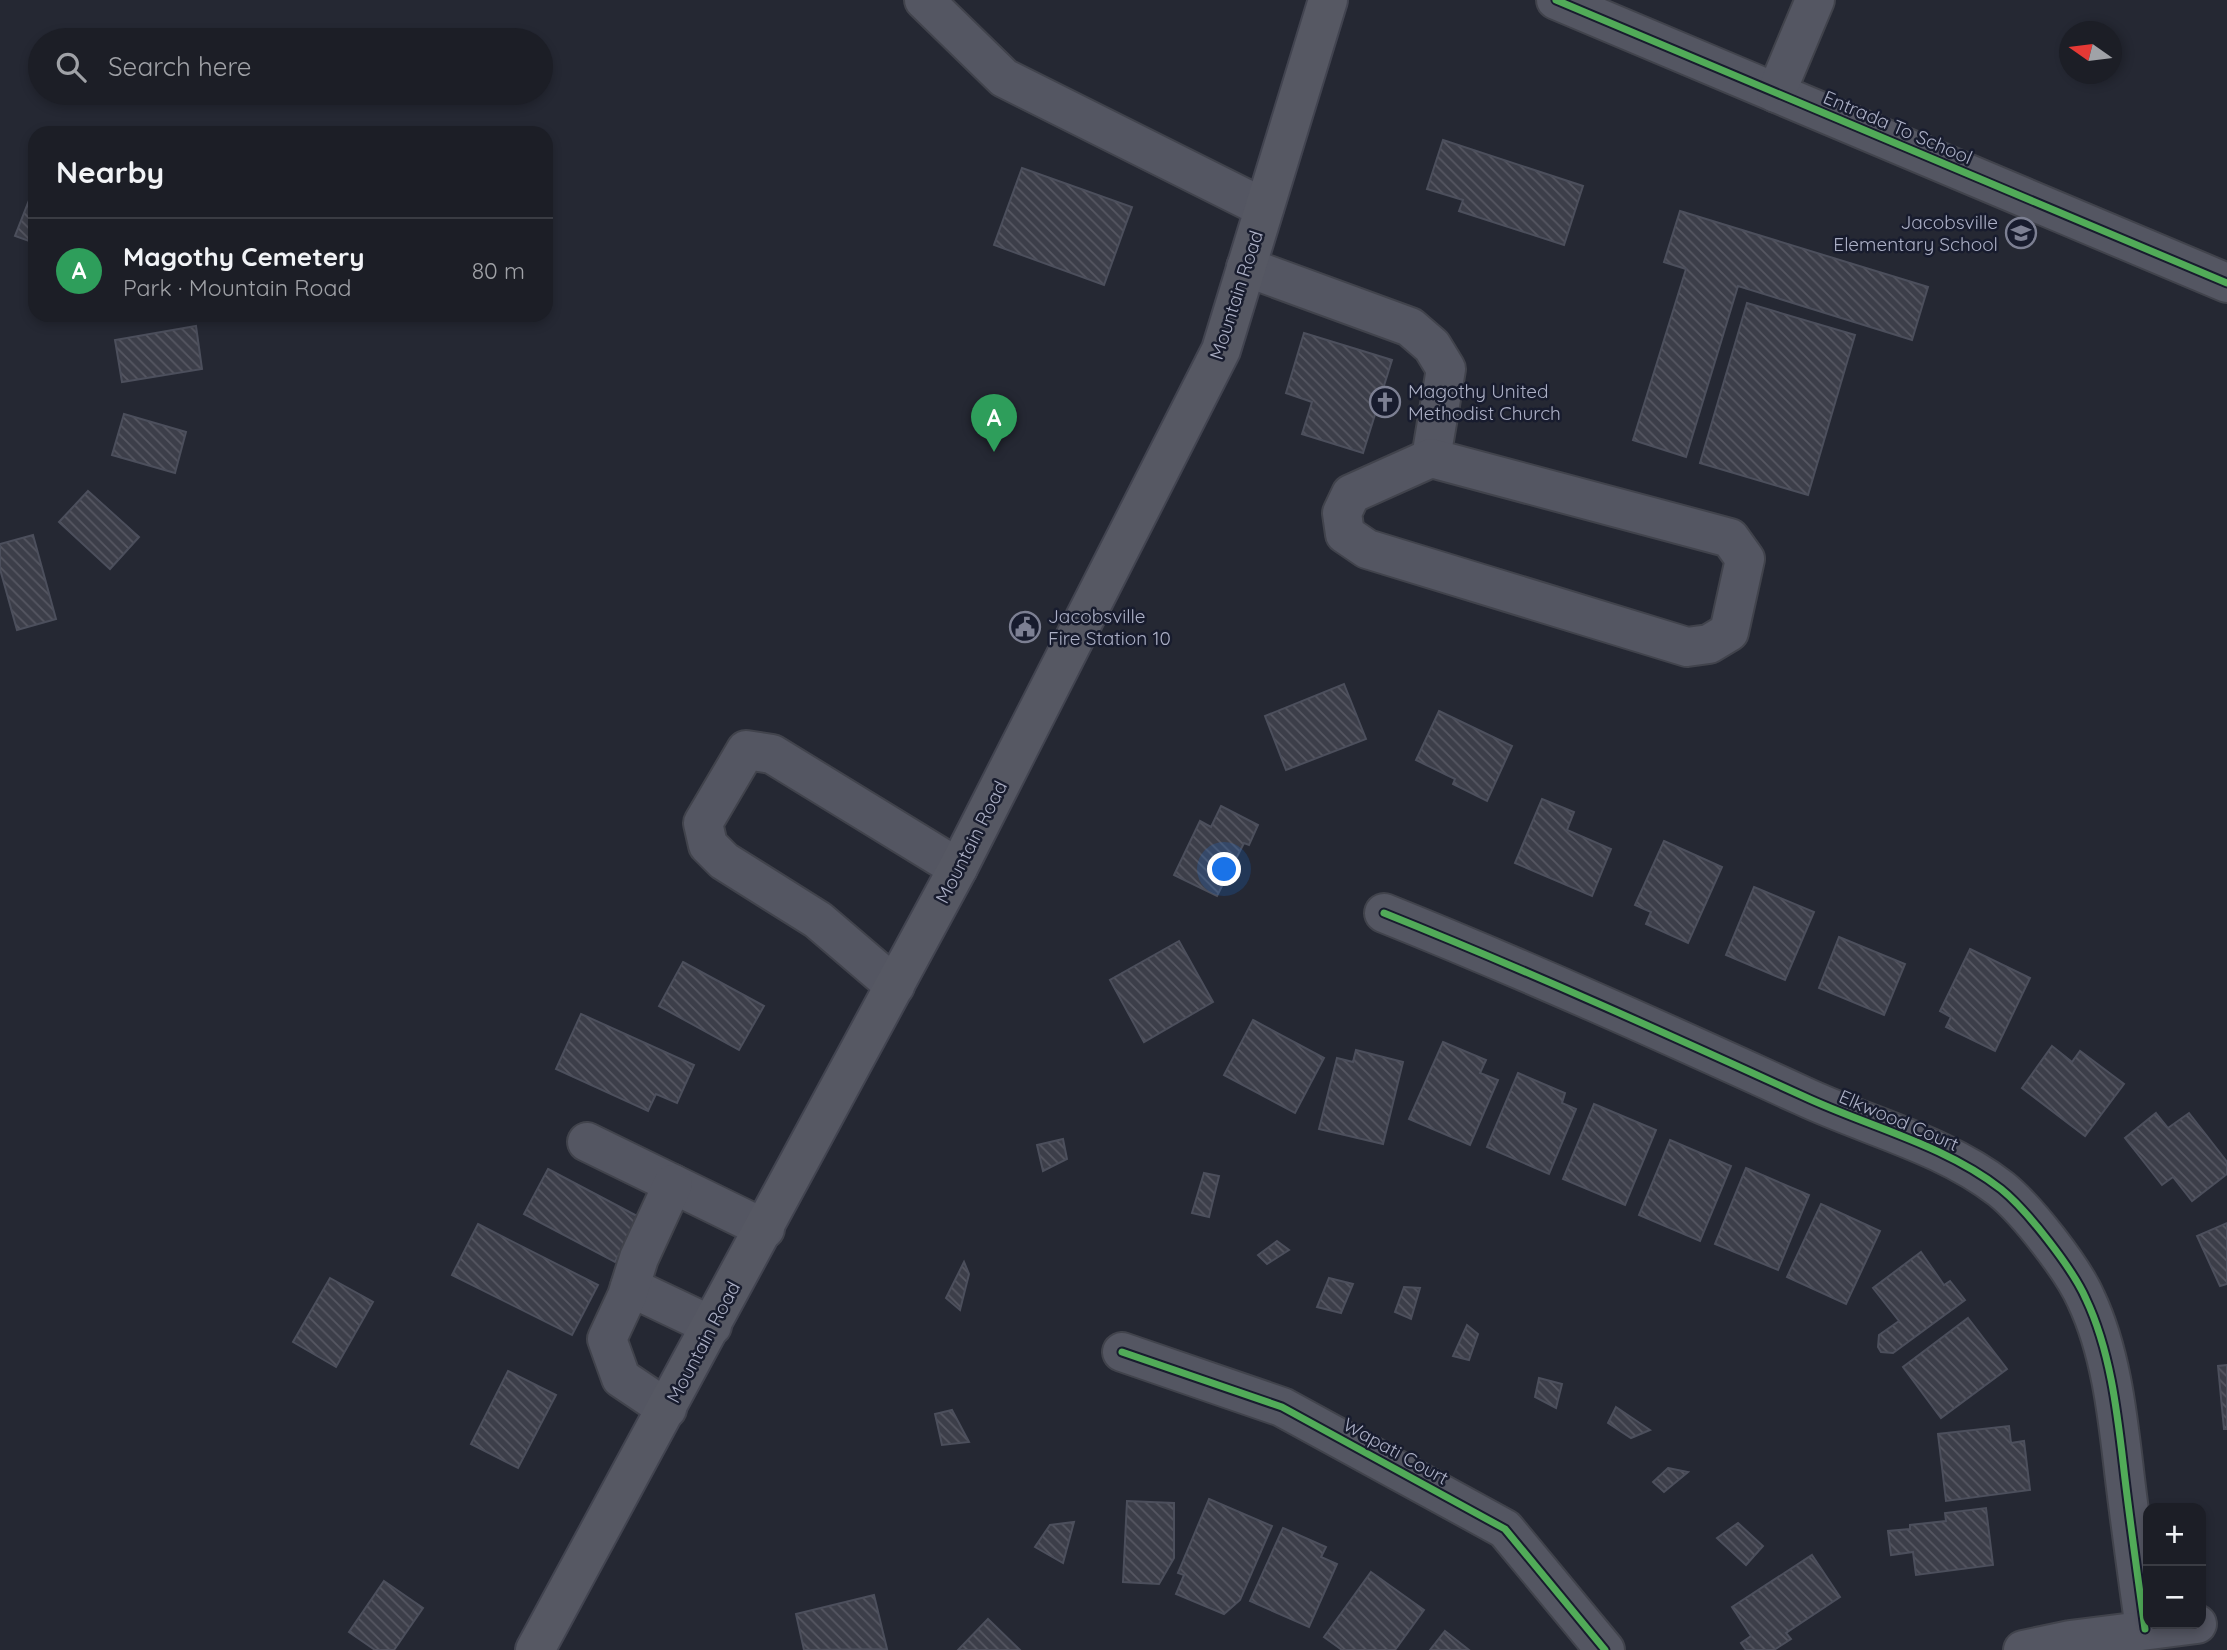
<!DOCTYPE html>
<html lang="en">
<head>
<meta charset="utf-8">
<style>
	body { margin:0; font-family:Quicksand,sans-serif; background:#25272e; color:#f1f3f6 }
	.controls { position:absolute; right:21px; bottom:21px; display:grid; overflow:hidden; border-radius:14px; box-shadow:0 4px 10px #0003 }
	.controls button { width:63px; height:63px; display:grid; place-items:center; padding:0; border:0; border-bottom:2px solid #3a3c43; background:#1c1e26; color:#f1f3f6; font:35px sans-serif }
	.compass { position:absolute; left:2059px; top:21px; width:63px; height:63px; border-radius:50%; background:#1c1e26; box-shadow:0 4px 10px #0003; rotate:284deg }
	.you { position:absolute; left:1225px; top:870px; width:24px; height:24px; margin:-18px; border:5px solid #fff; border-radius:50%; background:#1a73e8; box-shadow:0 0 0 10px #1a73e833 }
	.badge { display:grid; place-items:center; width:46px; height:46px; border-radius:50%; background:#7d8093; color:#fff; font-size:23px; font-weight:700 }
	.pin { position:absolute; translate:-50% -58px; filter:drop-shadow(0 2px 4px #0008) }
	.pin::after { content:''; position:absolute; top:37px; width:24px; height:21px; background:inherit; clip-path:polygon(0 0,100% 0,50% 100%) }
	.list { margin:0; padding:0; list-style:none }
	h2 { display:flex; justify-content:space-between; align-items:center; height:91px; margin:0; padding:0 28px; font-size:30px }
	h2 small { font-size:23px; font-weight:400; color:#a0a2a7 }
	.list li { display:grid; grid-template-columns:46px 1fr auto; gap:21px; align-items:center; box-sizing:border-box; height:105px; padding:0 28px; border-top:2px solid #3a3c43 }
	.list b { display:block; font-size:26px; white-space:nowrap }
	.list p { margin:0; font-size:23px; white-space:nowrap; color:#a0a2a7 }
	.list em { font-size:23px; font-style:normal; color:#a0a2a7 }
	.icon { flex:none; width:38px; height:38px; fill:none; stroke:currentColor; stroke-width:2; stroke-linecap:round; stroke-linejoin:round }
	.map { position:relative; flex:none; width:2227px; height:1650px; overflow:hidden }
	.search { position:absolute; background:#1c1e26; box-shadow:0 4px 10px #0003; left:28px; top:28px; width:525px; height:77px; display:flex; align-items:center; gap:18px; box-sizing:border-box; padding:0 24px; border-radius:38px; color:#a0a2a7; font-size:26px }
	.panel { position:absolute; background:#1c1e26; box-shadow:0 4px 10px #0003; left:28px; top:126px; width:525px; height:196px; border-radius:21px }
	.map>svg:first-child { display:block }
	.building { fill:url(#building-back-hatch); stroke:#4c4f5c; stroke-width:2 }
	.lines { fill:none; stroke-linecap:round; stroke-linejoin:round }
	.minor-casing { stroke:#41434c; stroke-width:42 }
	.major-casing { stroke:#424450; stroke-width:42 }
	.minor { stroke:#545662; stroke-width:38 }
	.major { stroke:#565863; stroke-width:38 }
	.cycleway-casing { stroke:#181c2e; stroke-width:11 }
	.cycleway { stroke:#51ab58; stroke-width:7 }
	.labels { text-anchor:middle; stroke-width:5; stroke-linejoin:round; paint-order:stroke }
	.street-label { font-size:19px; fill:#acb0c6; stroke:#181c2e }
	.poi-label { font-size:19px; fill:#acb0c6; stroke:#181c2e; text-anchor:start }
</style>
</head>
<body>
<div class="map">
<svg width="2227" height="1650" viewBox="0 0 2227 1650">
	<defs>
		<pattern id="building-back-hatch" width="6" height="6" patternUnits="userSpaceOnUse" patternTransform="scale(1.75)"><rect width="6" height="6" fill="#3c3e49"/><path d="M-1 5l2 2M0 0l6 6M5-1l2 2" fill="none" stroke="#565762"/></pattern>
	</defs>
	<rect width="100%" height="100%" fill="#252833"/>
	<!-- building -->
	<g class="building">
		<polygon points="1443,140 1583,186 1564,245 1459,211 1463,200 1427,189"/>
		<polygon points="1022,168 1132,207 1104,285 994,245"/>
		<polygon points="35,185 35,243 15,236"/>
		<polygon points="1680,211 1928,287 1912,340 1738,286 1686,457 1633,440 1686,269 1664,262"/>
		<polygon points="1747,303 1855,335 1808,495 1700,463"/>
		<polygon points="196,326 202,369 122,382 115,340"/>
		<polygon points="1304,333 1392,360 1363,453 1302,434 1312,402 1286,393"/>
		<polygon points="124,414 186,432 175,473 112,455"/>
		<polygon points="88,491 139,537 110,569 59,522"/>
		<polygon points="33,535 56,619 17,630 0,569 0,544"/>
		<polygon points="1344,684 1366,739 1286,770 1265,716"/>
		<polygon points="1439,711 1512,746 1487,801 1453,784 1455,779 1416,760"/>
		<polygon points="1542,799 1574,812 1567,830 1611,849 1592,896 1515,863"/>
		<polygon points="1221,806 1258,825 1249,845 1244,843 1217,896 1174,875 1200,821 1211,827"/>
		<polygon points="1664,841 1722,867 1688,943 1646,924 1651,912 1635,905"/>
		<polygon points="1754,887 1814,912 1785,980 1726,955"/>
		<polygon points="1839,937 1905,964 1884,1015 1819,988"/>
		<polygon points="1179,941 1213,1002 1144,1042 1110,980"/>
		<polygon points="1970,949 2030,978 1995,1051 1946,1027 1951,1017 1940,1011"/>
		<polygon points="683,962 764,1006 739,1050 659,1006"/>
		<polygon points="581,1014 694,1065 677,1103 656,1094 648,1111 556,1069"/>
		<polygon points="1253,1020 1324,1058 1295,1113 1224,1075"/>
		<polygon points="1443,1042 1486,1060 1480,1073 1498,1080 1470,1145 1409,1119"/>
		<polygon points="2052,1046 2072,1062 2080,1051 2124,1084 2085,1136 2022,1088"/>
		<polygon points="1356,1050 1403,1062 1383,1144 1319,1129 1337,1058 1353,1062"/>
		<polygon points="1518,1073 1565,1093 1562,1103 1576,1109 1549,1174 1487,1147"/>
		<polygon points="1594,1104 1656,1130 1625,1205 1563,1179"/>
		<polygon points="2156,1113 2168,1128 2189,1113 2227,1162 2227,1174 2192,1201 2173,1177 2162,1185 2125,1138"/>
		<polygon points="1063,1139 1067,1159 1043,1171 1037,1145"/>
		<polygon points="1670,1140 1731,1166 1700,1241 1639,1215"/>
		<polygon points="1746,1168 1809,1195 1778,1270 1715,1244"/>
		<polygon points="548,1169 639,1217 615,1262 524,1214"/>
		<polygon points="1204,1173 1219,1176 1209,1217 1192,1213"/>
		<polygon points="1821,1204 1880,1231 1846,1304 1787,1277"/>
		<polygon points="2227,1223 2227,1284 2220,1286 2197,1236"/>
		<polygon points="478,1224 598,1285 572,1335 452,1275"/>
		<polygon points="1277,1241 1289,1250 1267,1264 1258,1255"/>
		<polygon points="1921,1252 1944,1285 1950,1281 1965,1300 1893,1353 1881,1352 1878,1347 1879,1335 1899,1321 1873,1288"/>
		<polygon points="964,1262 969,1274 960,1310 946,1298"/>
		<polygon points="330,1278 373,1302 336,1367 293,1342"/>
		<polygon points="1329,1278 1353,1284 1341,1313 1317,1307"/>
		<polygon points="1404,1287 1420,1288 1411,1319 1395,1312"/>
		<polygon points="1968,1318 2007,1369 1941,1418 1903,1367"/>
		<polygon points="1467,1325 1478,1334 1469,1360 1453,1356"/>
		<polygon points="2227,1365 2227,1429 2224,1429 2218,1366"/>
		<polygon points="508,1371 556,1395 518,1468 471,1444"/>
		<polygon points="1539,1378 1562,1384 1556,1408 1535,1397"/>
		<polygon points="1616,1407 1650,1430 1631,1438 1608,1423"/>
		<polygon points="952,1410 969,1442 942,1445 935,1414"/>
		<polygon points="2009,1426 2011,1443 2024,1441 2030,1490 1946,1501 1938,1434"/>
		<polygon points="1668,1468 1688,1472 1664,1492 1653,1482"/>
		<polygon points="1209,1499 1272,1526 1240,1600 1224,1614 1176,1594 1184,1575 1178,1573"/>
		<polygon points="1127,1501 1174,1503 1174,1558 1159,1584 1123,1582"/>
		<polygon points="1986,1508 1993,1565 1916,1575 1913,1552 1891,1555 1888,1531 1910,1529 1910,1525 1946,1521 1945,1513"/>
		<polygon points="1074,1522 1063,1563 1035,1547 1050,1525"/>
		<polygon points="1738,1523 1763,1546 1746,1565 1717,1538"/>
		<polygon points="1283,1528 1326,1547 1321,1557 1337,1564 1309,1627 1250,1601"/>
		<polygon points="1812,1555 1840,1597 1786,1633 1791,1639 1774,1650 1746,1650 1741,1643 1751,1636 1732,1607"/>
		<polygon points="1371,1572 1424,1610 1395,1650 1342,1650 1324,1637"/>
		<polygon points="384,1581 423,1608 394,1650 375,1650 349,1632"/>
		<polygon points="874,1595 887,1649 804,1650 796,1614"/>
		<polygon points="988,1619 1020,1650 958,1650"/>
		<polygon points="1445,1631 1469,1650 1430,1650"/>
	</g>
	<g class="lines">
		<!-- minor casing -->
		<g class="minor-casing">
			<g id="minor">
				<polyline points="924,0 1004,78 1264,208"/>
				<polyline points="1556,0 2227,283"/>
				<polyline points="1776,93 1815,0"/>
				<polyline points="1246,267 1410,327 1432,346 1446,369 1431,458"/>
				<polygon points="1431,458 1730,538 1745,559 1729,632 1709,644 1687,647 1367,549 1345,534 1342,513 1351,494"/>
				<path d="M1384,913C1526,970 1663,1032 1803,1096C1869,1127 1943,1144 2001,1189C2027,1210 2073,1269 2086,1299C2112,1354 2118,1420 2125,1479C2131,1529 2138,1579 2145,1629"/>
				<polyline points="895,986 818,920 724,861 708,845 703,823 746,750 772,754 958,868"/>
				<polyline points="587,1142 765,1229"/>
				<polyline points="630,1287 712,1326"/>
				<polyline points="1122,1352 1282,1407 1505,1529 1605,1650"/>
				<polyline points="667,1409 621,1378 607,1339 627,1296 639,1258 673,1184"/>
				<polyline points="2023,1650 2070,1640 2197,1624"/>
			</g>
		</g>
		<!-- major casing -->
		<g class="major-casing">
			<polyline id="major" points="535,1650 958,868 1221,350 1328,0"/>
		</g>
		<!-- minor -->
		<use href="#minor" class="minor"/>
		<!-- major -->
		<use href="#major" class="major"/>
		<!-- cycleway casing -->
		<g class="cycleway-casing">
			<g id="cycleway">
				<polyline points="1556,0 2227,283"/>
				<path d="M1384,913C1526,970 1663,1032 1803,1096C1869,1127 1943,1144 2001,1189C2027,1210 2073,1269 2086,1299C2112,1354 2118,1420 2125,1479C2131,1529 2138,1579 2145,1629"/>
				<polyline points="1122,1352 1282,1407 1505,1529 1605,1650"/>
			</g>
		</g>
		<!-- cycleway -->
		<use href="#cycleway" class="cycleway"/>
	</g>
	<!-- icons -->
	<defs>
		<g id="school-ring" transform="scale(1.575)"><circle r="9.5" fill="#181c2e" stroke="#7d8093" stroke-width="1.5"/><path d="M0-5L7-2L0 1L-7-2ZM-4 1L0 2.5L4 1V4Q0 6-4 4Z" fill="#7d8093"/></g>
		<g id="church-ring" transform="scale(1.575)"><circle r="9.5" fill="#181c2e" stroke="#7d8093" stroke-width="1.5"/><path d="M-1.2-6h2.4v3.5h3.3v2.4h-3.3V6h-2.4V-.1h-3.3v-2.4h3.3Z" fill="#7d8093"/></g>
		<g id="civic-ring" transform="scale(1.575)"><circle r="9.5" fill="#181c2e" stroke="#7d8093" stroke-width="1.5"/><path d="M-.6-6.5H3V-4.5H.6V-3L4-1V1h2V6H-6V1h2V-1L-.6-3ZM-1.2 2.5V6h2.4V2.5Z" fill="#7d8093"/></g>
	</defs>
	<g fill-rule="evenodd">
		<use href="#school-ring" x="2021" y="233"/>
		<use href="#church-ring" x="1385" y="402"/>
		<use href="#civic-ring" x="1025" y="627"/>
	</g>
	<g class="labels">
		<!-- street labels -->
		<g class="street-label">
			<text transform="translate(1898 127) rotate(23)" y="7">Entrada To School</text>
			<text transform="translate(1236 295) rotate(-72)" y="7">Mountain Road</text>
			<text transform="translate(971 842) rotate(-63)" y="7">Mountain Road</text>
			<text transform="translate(1899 1120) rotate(23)" y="7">Elkwood Court</text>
			<text transform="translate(703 1342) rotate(-62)" y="7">Mountain Road</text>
			<text transform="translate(1396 1451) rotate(29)" y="7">Wapati Court</text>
		</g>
		<!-- poi labels -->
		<g class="poi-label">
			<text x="1998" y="229" text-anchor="end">Jacobsville<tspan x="1998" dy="22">Elementary School</tspan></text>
			<text x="1408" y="398">Magothy United<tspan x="1408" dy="22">Methodist Church</tspan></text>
			<text x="1048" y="623">Jacobsville<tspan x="1048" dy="22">Fire Station 10</tspan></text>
		</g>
	</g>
</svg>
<div class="controls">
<button>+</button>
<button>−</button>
</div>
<svg class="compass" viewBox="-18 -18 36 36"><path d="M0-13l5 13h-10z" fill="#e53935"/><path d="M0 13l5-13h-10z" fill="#a0a2a7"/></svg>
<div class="you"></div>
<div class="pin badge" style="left:994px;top:452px;background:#2e9e5b">A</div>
<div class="search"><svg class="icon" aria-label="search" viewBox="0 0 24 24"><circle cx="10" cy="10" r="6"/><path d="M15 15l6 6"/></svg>Search here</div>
<section class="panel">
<h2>Nearby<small></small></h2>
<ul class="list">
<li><span class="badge" style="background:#2e9e5b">A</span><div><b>Magothy Cemetery</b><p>Park · Mountain Road</p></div><em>80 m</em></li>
</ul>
</section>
</div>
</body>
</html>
